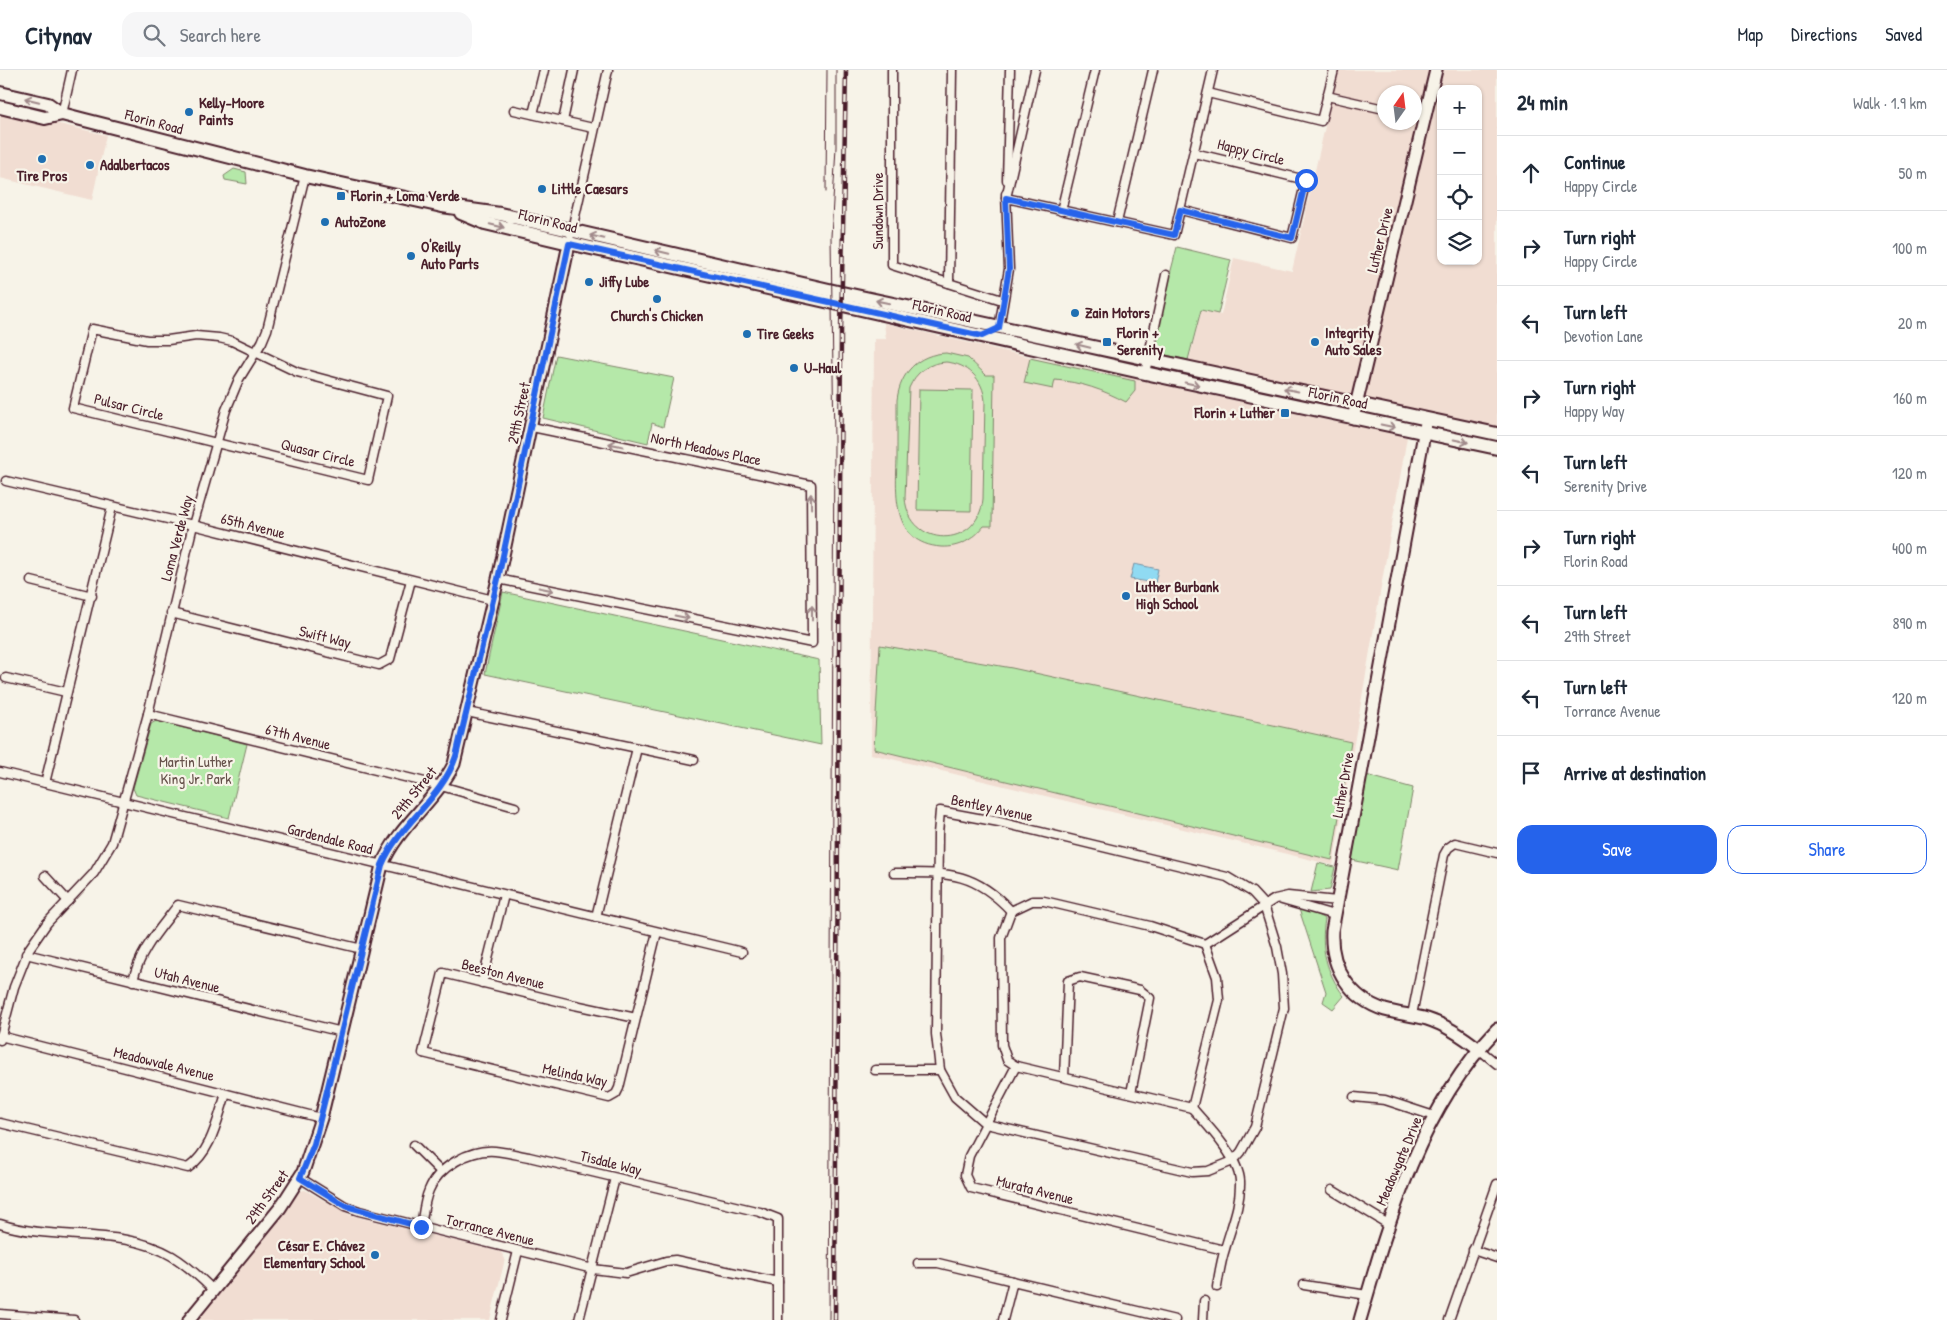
<!DOCTYPE html>
<html lang="en">
<head>
<meta charset="utf-8">
<style>
	body { margin:0; font-family:"Patrick Hand",sans-serif; background:#f6f6f7; color:#1f2937 }
	.controls { position:absolute; right:15px; top:15px; display:grid; overflow:hidden; border-radius:10px; box-shadow:0 1px 4px #0004 }
	.controls button { width:45px; height:45px; display:grid; place-items:center; padding:0; border:0; border-bottom:1px solid #e0e1e3; background:#fff; color:#1f2937; font:25px sans-serif }
	.compass { position:absolute; left:1377px; top:15px; width:45px; height:45px; border-radius:50%; background:#fff; box-shadow:0 1px 4px #0004; rotate:14deg }
	.stop { position:absolute; width:15px; height:15px; margin:-11px; border:4px solid #2563eb; border-radius:50%; background:#fff }
	.stop.end { background:#2563eb; border-color:#fff; box-shadow:0 1px 5px #0008 }
	.list { margin:0; padding:0; list-style:none }
	h2 { display:flex; justify-content:space-between; align-items:center; height:65px; margin:0; padding:0 20px; font-size:21px }
	h2 small { font-size:16px; font-weight:400; color:#747a83 }
	.list li { display:grid; grid-template-columns:32px 1fr auto; gap:15px; align-items:center; box-sizing:border-box; height:75px; padding:0 20px; border-top:1px solid #e0e1e3 }
	.list b { display:block; font-size:19px; white-space:nowrap }
	.list p { margin:0; font-size:16px; white-space:nowrap; color:#747a83 }
	.list em { font-size:16px; font-style:normal; color:#747a83 }
	.actions { display:flex; gap:10px; padding:15px 20px }
	.actions a { flex:1; padding:11px 0; border:1px solid #2563eb; border-radius:15px; text-align:center; font-size:18px; color:#2563eb }
	.actions .main { background:#2563eb; color:#fff }
	.icon { flex:none; width:28px; height:28px; fill:none; stroke:currentColor; stroke-width:2; stroke-linecap:round; stroke-linejoin:round }
	.map { position:relative; flex:none; width:1497px; height:1250px; overflow:hidden }
	header { display:flex; align-items:center; gap:30px; box-sizing:border-box; height:70px; padding:0 25px; background:#fff; border-bottom:1px solid #e0e1e3 }
	header strong { font-size:24px }
	nav { display:flex; gap:28px; margin-inline-start:auto; font-size:18px }
	.search { width:350px; height:45px; background:#f6f6f7; display:flex; align-items:center; gap:12px; box-sizing:border-box; padding:0 18px; border-radius:15px; color:#747a83; font-size:19px }
	main { display:flex }
	aside { flex:1; background:#fff }
	.map>svg:first-child { display:block }
	.built { fill:#f1ddd2; fill-rule:evenodd }
	.green { fill:#b5e8a9; stroke:#80846a; fill-rule:evenodd }
	.water { fill:#90daf2; stroke:#748fa2 }
	.lines { fill:none; stroke-linecap:round; stroke-linejoin:round }
	.street-casing { stroke:#4a1f2b; stroke-width:11 }
	.secondary-casing { stroke:#4a1f2b; stroke-width:15 }
	.primary-casing { stroke:#4a1f2b; stroke-width:16 }
	.street { stroke:#f7f3e8; stroke-width:8 }
	.secondary { stroke:#f7f3e8; stroke-width:11 }
	.primary { stroke:#f7f3e8; stroke-width:12 }
	.tram { stroke:#4a1f2b; stroke-width:1 }
	.rail-casing { stroke:#4a1f2b; stroke-width:4.5 }
	.rail { stroke:#f7f3e8; stroke-width:2.5; stroke-dasharray:8; stroke-linecap:butt }
	.oneway { stroke:#a0898a }
	.route { stroke:#2563eb; stroke-width:6 }
	.poi-dot { fill:#1f6fb2; stroke:#f7f3e8; stroke-width:2 }
	.labels { text-anchor:middle; stroke-width:4.5; stroke-linejoin:round; paint-order:stroke }
	.poi-label { font-size:15px; font-weight:bold; fill:#4a1f2b; stroke:#f7f3e8; text-anchor:start }
	.street-label { font-size:15px; fill:#4a1f2b; stroke:#f7f3e8 }
	.park-label { font-size:15px; fill:#65514a; stroke:#f7f3e8 }
</style>
</head>
<body>
<header>
<strong>Citynav</strong>
<div class="search"><svg class="icon" aria-label="search" viewBox="0 0 24 24"><circle cx="10" cy="10" r="6"/><path d="M15 15l6 6"/></svg>Search here</div>
<nav><a>Map</a><a>Directions</a><a>Saved</a></nav>
</header>
<main>
<div class="map">
<svg width="1497" height="1250" viewBox="0 0 1497 1250">
	<rect width="100%" height="100%" fill="#f7f3e8"/>
	<filter id="ink" filterUnits="userSpaceOnUse"><feTurbulence type="fractalNoise" baseFrequency=".02" numOctaves="2"/><feDisplacementMap in="SourceGraphic" scale="10" xChannelSelector="R" yChannelSelector="G"/><feConvolveMatrix kernelMatrix="1 2 1 2 8 2 1 2 1" color-interpolation-filters="sRGB"/></filter>
	<g filter="url(#ink)">
		<!-- built -->
		<g class="built">
			<path d="M1338,0H1497V371L1186,303L1201,240L1221,245L1234,188L1292,201ZM1441,19H1478V191H1441ZM1384,22H1414V52H1384Z"/>
			<polygon points="0,40 106,65 92,130 0,108"/>
			<polygon points="884,253 1017,284 1407,367 1333,795 871,684 874,269 886,269"/>
			<polygon points="305,1120 350,1145 501,1182 505,1189 490,1250 196,1250 300,1121"/>
		</g>
		<!-- green -->
		<g class="green">
			<polygon points="234,99 246,102 247,114 225,110 224,106"/>
			<polygon points="1177,177 1231,190 1218,244 1201,240 1188,290 1153,282 1152,274"/>
			<path d="M946,283L968,288L986,305H994L992,456H984C974,469 959,478 941,477C891,473 896,424 897,388C897,369 897,350 897,330C900,303 918,284 946,283ZM946,292C968,294 983,309 985,331L983,429C978,480 909,479 905,428L909,318C916,302 928,293 946,292Z"/>
			<polygon points="556,285 674,308 663,357 652,353 648,373 543,348"/>
			<path d="M1030,288L1135,311V321L1126,332C1103,320 1081,312 1055,310L1053,319L1024,313Z"/>
			<polygon points="919,319 973,320 971,441 917,440"/>
			<polygon points="503,522 819,590 821,675 485,604"/>
			<polygon points="880,575 1012,598 1351,672 1332,790 874,679"/>
			<polygon points="156,651 247,674 229,748 136,725 133,718 151,654"/>
			<polygon points="1366,705 1413,718 1398,800 1352,790"/>
			<polygon points="1318,793 1335,797 1330,820 1311,822"/>
			<path d="M1303,838L1325,849C1320,878 1326,902 1344,926L1333,939L1323,932L1326,922L1299,839Z"/>
		</g>
		<!-- water -->
		<polygon class="water" points="1134,494 1158,499 1155,513 1130,509"/>
		<g class="lines">
			<!-- street casing -->
			<g class="street-casing">
				<g id="street">
					<polyline points="892,0 892,195 1002,230"/>
					<polyline points="1035,0 1006,128 1174,165 1213,0"/>
					<polyline points="1208,23 1321,51 1334,0"/>
					<polyline points="1327,26 1384,39"/>
					<polyline points="514,40 593,58"/>
					<polyline points="62,44 72,0"/>
					<polyline points="533,44 544,0"/>
					<polyline points="1414,46 1425,48"/>
					<polyline points="563,51 574,0"/>
					<polyline points="1007,110 1010,0"/>
					<polyline points="1181,140 1292,168 1306,110 1194,83"/>
					<polyline points="1061,141 1095,0"/>
					<polyline points="1117,152 1153,0"/>
					<polyline points="571,164 608,0"/>
					<polyline points="949,213 952,0"/>
					<polyline points="999,258 1009,199 1006,124"/>
					<polygon points="92,259 147,270 168,270 196,266 219,268 232,271 297,302 387,326 368,410 73,338"/>
					<polyline points="1145,303 1166,205"/>
					<polyline points="6,411 193,455 493,530"/>
					<polyline points="498,509 812,573 811,415 532,357"/>
					<polyline points="31,511 92,526"/>
					<polyline points="171,543 379,595 390,589 411,510"/>
					<polyline points="6,608 66,622"/>
					<polyline points="467,642 694,690"/>
					<polyline points="148,644 441,716 515,737"/>
					<polyline points="0,702 742,882"/>
					<polyline points="45,713 112,437"/>
					<polygon points="940,741 999,752 1227,807 1252,822 1264,835 1277,877 1282,904 1284,938 1255,1057 1241,1082 1233,1091 1208,1101 1192,1102 986,1054 955,1027 940,1000 936,964 938,764"/>
					<path d="M894,803C946,803 973,800 1011,841"/>
					<polyline points="45,806 68,831"/>
					<polyline points="1282,830 1334,845"/>
					<polyline points="1011,841 1001,868 1002,975 1007,990 1016,996 1192,1038"/>
					<polyline points="1011,841 1032,831 1044,831 1150,856 1205,874"/>
					<polyline points="596,847 637,678"/>
					<polyline points="1205,874 1275,829 1288,826 1337,831"/>
					<polyline points="26,884 342,962"/>
					<path d="M133,911C139,881 160,859 178,835L362,879"/>
					<polyline points="482,913 504,825"/>
					<polyline points="1412,945 1444,785 1448,778 1455,773 1497,783"/>
					<polyline points="636,948 570,934 443,903 423,983 609,1028 616,1024 619,1018 657,862"/>
					<polyline points="0,966 321,1048"/>
					<polyline points="0,970 14,917 29,879 47,853 94,803 112,773 148,644 193,455 226,340 239,309 262,272 267,260 305,106"/>
					<polyline points="1480,980 1497,994"/>
					<polyline points="1016,996 969,1086 965,1105 971,1118 1224,1180"/>
					<polyline points="875,1000 940,1000"/>
					<polyline points="1064,1007 1068,911 1080,907 1140,920 1150,928 1131,1023"/>
					<polyline points="1354,1027 1385,1030 1434,1046"/>
					<path d="M1192,1038C1207,1055 1239,1088 1240,1111C1241,1135 1231,1157 1225,1179C1221,1191 1219,1204 1217,1217"/>
					<polyline points="1192,1038 1219,930 1217,907 1205,874"/>
					<path d="M0,1053L188,1098C212,1081 217,1050 226,1024"/>
					<polyline points="414,1075 441,1102"/>
					<polyline points="300,1108 345,1136 359,1141 593,1199 626,1203 666,1191 675,1190 778,1212"/>
					<polyline points="1332,1120 1388,1154"/>
					<path d="M0,1154C55,1172 121,1156 172,1186C187,1195 200,1207 213,1220"/>
					<path d="M421,1157C423,1145 424,1131 429,1120C438,1097 470,1079 495,1081C506,1082 518,1085 529,1087L760,1142L778,1149V1250"/>
					<polyline points="1473,1180 1497,1188"/>
					<polyline points="918,1193 938,1193 1175,1250"/>
					<polyline points="1304,1215 1367,1225"/>
					<polyline points="0,1244 74,1250"/>
					<polyline points="501,1250 518,1181"/>
					<polyline points="579,1250 615,1108"/>
					<polyline points="1003,1250 1013,1211"/>
					<polyline points="1203,1250 1204,1231"/>
					<polyline points="1449,1250 1497,1114"/>
				</g>
			</g>
			<!-- secondary casing -->
			<g class="secondary-casing">
				<g id="secondary">
					<polyline points="1353,348 1436,0"/>
					<path d="M1426,353L1332,861C1330,897 1350,929 1385,940C1399,944 1413,945 1427,949C1446,955 1464,967 1480,980"/>
					<path d="M189,1250L280,1138L303,1102L321,1048L382,795C398,756 435,732 454,694L498,509L569,174"/>
					<path d="M1360,1250C1390,1146 1420,1040 1497,959"/>
				</g>
			</g>
			<!-- primary casing -->
			<g class="primary-casing">
				<g id="primary">
					<polyline points="0,23 48,34 62,44 81,49 305,106 442,136 500,144 842,223 1497,364"/>
					<polyline points="0,37 45,48 62,44"/>
					<polyline points="461,143 485,153 582,176 1145,303 1497,378"/>
				</g>
			</g>
			<!-- street -->
			<use href="#street" class="street"/>
			<!-- secondary -->
			<use href="#secondary" class="secondary"/>
			<!-- primary -->
			<use href="#primary" class="primary"/>
			<!-- tram -->
			<g class="tram">
				<polyline points="826,122 827,0"/>
				<polyline points="829,1250 834,371 831,167 836,77 836,0"/>
			</g>
			<!-- rail casing -->
			<g class="rail-casing">
				<polyline id="rail" points="835,1250 841,262 846,0"/>
			</g>
			<!-- rail -->
			<use href="#rail" class="rail"/>
		</g>
		<!-- one-way arrows -->
		<defs><path id="oneway-shaft" d="M-6 0H5M1.5-3L5.5 0L1.5 3" fill="none" stroke-width="1.6" stroke-linecap="round" stroke-linejoin="round" transform="scale(1.25)"/></defs>
		<g class="oneway">
			<use href="#oneway-shaft" transform="translate(32 30) rotate(-166)"/>
			<use href="#oneway-shaft" transform="translate(497 156) rotate(14)"/>
			<use href="#oneway-shaft" transform="translate(597 167) rotate(-167)"/>
			<use href="#oneway-shaft" transform="translate(662 182) rotate(-167)"/>
			<use href="#oneway-shaft" transform="translate(883 232) rotate(-168)"/>
			<use href="#oneway-shaft" transform="translate(1083 276) rotate(-167)"/>
			<use href="#oneway-shaft" transform="translate(1192 314) rotate(12)"/>
			<use href="#oneway-shaft" transform="translate(1291 320) rotate(-168)"/>
			<use href="#oneway-shaft" transform="translate(1388 356) rotate(12)"/>
			<use href="#oneway-shaft" transform="translate(1461 371) rotate(12)"/>
			<use href="#oneway-shaft" transform="translate(616 375) rotate(-168)"/>
			<use href="#oneway-shaft" transform="translate(811 431) rotate(-91)"/>
			<use href="#oneway-shaft" transform="translate(546 519) rotate(11)"/>
			<use href="#oneway-shaft" transform="translate(812 543) rotate(-90)"/>
			<use href="#oneway-shaft" transform="translate(682 547) rotate(11)"/>
		</g>
	</g>
	<g class="lines" filter="url(#ink)">
		<!-- route -->
		<path class="route" d="M421,1157L346,1136L300,1108L314,1074L382,795C399,754 442,729 456,686L498,509L569,174L982,266L999,258L1009,199L1006,128L1174,165L1180,140L1292,168L1306,110"/>
	</g>
	<!-- markers -->
	<g class="poi-dot">
		<circle cx="189" cy="42" r="5"/>
		<circle cx="42" cy="89" r="5"/>
		<circle cx="90" cy="95" r="5"/>
		<circle cx="542" cy="119" r="5"/>
		<rect x="336" y="121" width="10" height="10" rx="2.5"/>
		<circle cx="325" cy="152" r="5"/>
		<circle cx="411" cy="186" r="5"/>
		<circle cx="589" cy="212" r="5"/>
		<circle cx="657" cy="229" r="5"/>
		<circle cx="1075" cy="243" r="5"/>
		<circle cx="747" cy="264" r="5"/>
		<rect x="1102" y="267" width="10" height="10" rx="2.5"/>
		<circle cx="1315" cy="272" r="5"/>
		<circle cx="794" cy="298" r="5"/>
		<rect x="1280" y="338" width="10" height="10" rx="2.5"/>
		<circle cx="1126" cy="526" r="5"/>
		<circle cx="375" cy="1185" r="5"/>
	</g>
	<g class="labels">
		<!-- poi labels -->
		<g class="poi-label">
			<text x="199" y="38">Kelly-Moore<tspan x="199" dy="17">Paints</tspan></text>
			<text x="100" y="100">Adalbertacos</text>
			<text x="42" y="111" text-anchor="middle">Tire Pros</text>
			<text x="552" y="124">Little Caesars</text>
			<text x="351" y="131">Florin + Loma Verde</text>
			<text x="335" y="157">AutoZone</text>
			<text x="421" y="182">O'Reilly<tspan x="421" dy="17">Auto Parts</tspan></text>
			<text x="599" y="217">Jiffy Lube</text>
			<text x="1085" y="248">Zain Motors</text>
			<text x="657" y="251" text-anchor="middle">Church's Chicken</text>
			<text x="1117" y="268">Florin +<tspan x="1117" dy="17">Serenity</tspan></text>
			<text x="1325" y="268">Integrity<tspan x="1325" dy="17">Auto Sales</tspan></text>
			<text x="757" y="269">Tire Geeks</text>
			<text x="804" y="303">U-Haul</text>
			<text x="1275" y="348" text-anchor="end">Florin + Luther</text>
			<text x="1136" y="522">Luther Burbank<tspan x="1136" dy="17">High School</tspan></text>
			<text x="365" y="1181" text-anchor="end">César E. Chávez<tspan x="365" dy="17">Elementary School</tspan></text>
		</g>
		<!-- street labels -->
		<g class="street-label">
			<text transform="translate(154 52) rotate(15)" y="5">Florin Road</text>
			<text transform="translate(1251 82) rotate(14)" y="5">Happy Circle</text>
			<text transform="translate(878 141) rotate(-90)" y="5">Sundown Drive</text>
			<text transform="translate(548 151) rotate(14)" y="5">Florin Road</text>
			<text transform="translate(1380 170) rotate(-76)" y="5">Luther Drive</text>
			<text transform="translate(942 241) rotate(13)" y="5">Florin Road</text>
			<text transform="translate(1338 328) rotate(12)" y="5">Florin Road</text>
			<text transform="translate(129 337) rotate(14)" y="5">Pulsar Circle</text>
			<text transform="translate(519 343) rotate(-78)" y="5">29th Street</text>
			<text transform="translate(706 379) rotate(12)" y="5">North Meadows Place</text>
			<text transform="translate(318 383) rotate(14)" y="5">Quasar Circle</text>
			<text transform="translate(253 456) rotate(14)" y="5">65th Avenue</text>
			<text transform="translate(177 468) rotate(-75)" y="5">Loma Verde Way</text>
			<text transform="translate(325 567) rotate(14)" y="5">Swift Way</text>
			<text transform="translate(298 667) rotate(14)" y="5">67th Avenue</text>
			<text transform="translate(1343 715) rotate(-80)" y="5">Luther Drive</text>
			<text transform="translate(414 723) rotate(-51)" y="5">29th Street</text>
			<text transform="translate(992 738) rotate(12)" y="5">Bentley Avenue</text>
			<text transform="translate(330 769) rotate(14)" y="5">Gardendale Road</text>
			<text transform="translate(503 904) rotate(14)" y="5">Beeston Avenue</text>
			<text transform="translate(187 910) rotate(14)" y="5">Utah Avenue</text>
			<text transform="translate(164 994) rotate(14)" y="5">Meadowvale Avenue</text>
			<text transform="translate(575 1005) rotate(12)" y="5">Melinda Way</text>
			<text transform="translate(1399 1091) rotate(-67)" y="5">Meadowgate Drive</text>
			<text transform="translate(611 1093) rotate(14)" y="5">Tisdale Way</text>
			<text transform="translate(1035 1120) rotate(14)" y="5">Murata Avenue</text>
			<text transform="translate(267 1127) rotate(-54)" y="5">29th Street</text>
			<text transform="translate(490 1160) rotate(14)" y="5">Torrance Avenue</text>
		</g>
		<!-- park labels -->
		<g class="park-label">
			<text x="196" y="697">Martin Luther<tspan x="196" dy="17">King Jr. Park</tspan></text>
		</g>
	</g>
</svg>
<div class="controls">
<button>+</button>
<button>−</button>
<button><svg class="icon" aria-label="locate" viewBox="0 0 24 24"><circle cx="12" cy="12" r="6"/><path d="M12 2v4M12 18v4M2 12h4M18 12h4"/></svg></button>
<button><svg class="icon" aria-label="layers" viewBox="0 0 24 24"><path d="M12 4l9 5-9 5-9-5zM3 14l9 5 9-5"/></svg></button>
</div>
<svg class="compass" viewBox="-18 -18 36 36"><path d="M0-13l5 13h-10z" fill="#e53935"/><path d="M0 13l5-13h-10z" fill="#747a83"/></svg>
<div class="stop" style="left:1306px;top:110px"></div>
<div class="stop end" style="left:421px;top:1157px"></div>
</div>
<aside>
<h2>24 min<small>Walk · 1.9 km</small></h2>
<ul class="list">
<li><svg class="icon" aria-label="ahead" viewBox="0 0 24 24"><path d="M12 20V5M6 11l6-6 6 6"/></svg><div><b>Continue</b><p>Happy Circle</p></div><em>50 m</em></li>
<li><svg class="icon" aria-label="right" viewBox="0 0 24 24"><path d="M7 20v-9h11M14 6l5 5-5 5"/></svg><div><b>Turn right</b><p>Happy Circle</p></div><em>100 m</em></li>
<li><svg class="icon" aria-label="left" viewBox="0 0 24 24"><path d="M17 20v-9H6M10 6l-5 5 5 5"/></svg><div><b>Turn left</b><p>Devotion Lane</p></div><em>20 m</em></li>
<li><svg class="icon" aria-label="right" viewBox="0 0 24 24"><path d="M7 20v-9h11M14 6l5 5-5 5"/></svg><div><b>Turn right</b><p>Happy Way</p></div><em>160 m</em></li>
<li><svg class="icon" aria-label="left" viewBox="0 0 24 24"><path d="M17 20v-9H6M10 6l-5 5 5 5"/></svg><div><b>Turn left</b><p>Serenity Drive</p></div><em>120 m</em></li>
<li><svg class="icon" aria-label="right" viewBox="0 0 24 24"><path d="M7 20v-9h11M14 6l5 5-5 5"/></svg><div><b>Turn right</b><p>Florin Road</p></div><em>400 m</em></li>
<li><svg class="icon" aria-label="left" viewBox="0 0 24 24"><path d="M17 20v-9H6M10 6l-5 5 5 5"/></svg><div><b>Turn left</b><p>29th Street</p></div><em>890 m</em></li>
<li><svg class="icon" aria-label="left" viewBox="0 0 24 24"><path d="M17 20v-9H6M10 6l-5 5 5 5"/></svg><div><b>Turn left</b><p>Torrance Avenue</p></div><em>120 m</em></li>
<li><svg class="icon" aria-label="arrive" viewBox="0 0 24 24"><path d="M6 21V4h12l-3 4 3 4H6"/></svg><div><b>Arrive at destination</b></div></li>
</ul>
<div class="actions"><a class="main">Save</a><a>Share</a></div>
</aside>
</main>
</body>
</html>
